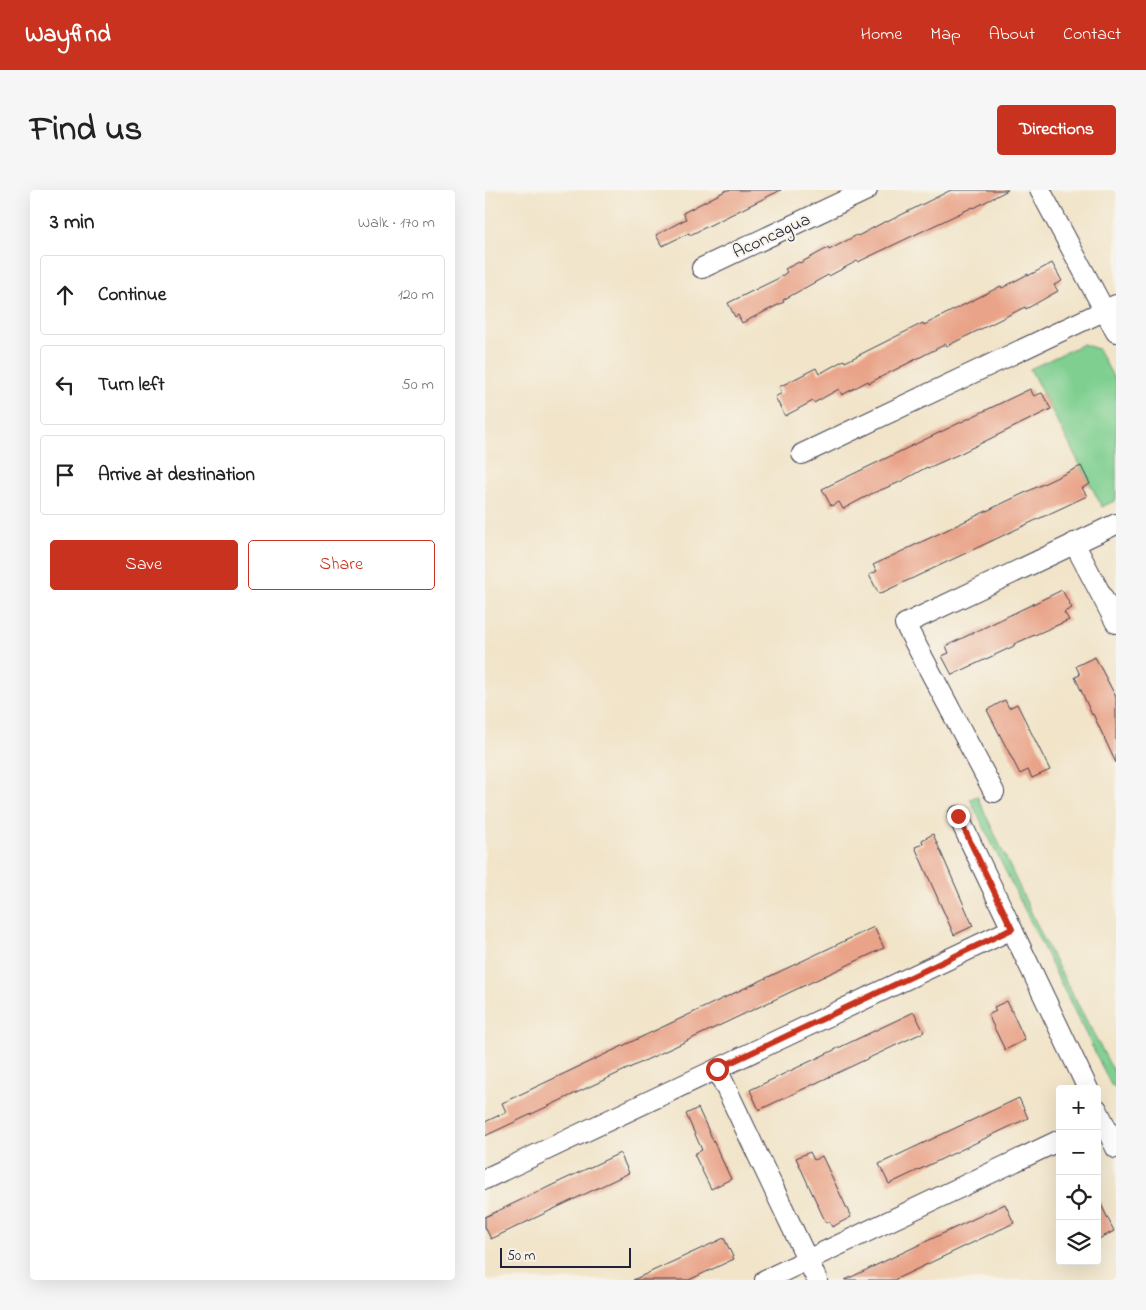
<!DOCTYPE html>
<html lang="en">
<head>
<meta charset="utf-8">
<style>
	body { margin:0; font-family:"Indie Flower",sans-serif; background:#f6f6f6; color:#222 }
	.controls { position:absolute; right:15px; bottom:15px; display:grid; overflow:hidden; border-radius:5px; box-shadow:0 5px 20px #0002 }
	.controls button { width:45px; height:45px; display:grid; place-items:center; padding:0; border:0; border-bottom:1px solid #e0e0e0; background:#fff; color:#222; font:25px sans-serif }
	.scale { position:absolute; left:15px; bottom:12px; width:131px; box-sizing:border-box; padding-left:5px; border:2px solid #22223b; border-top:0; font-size:14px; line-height:18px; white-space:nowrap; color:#22223b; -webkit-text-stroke:4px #f7f3e8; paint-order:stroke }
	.stop { position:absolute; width:15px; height:15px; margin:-11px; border:4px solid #c8321e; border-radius:50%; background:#fff }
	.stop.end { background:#c8321e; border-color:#fff; box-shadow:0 1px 5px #0008 }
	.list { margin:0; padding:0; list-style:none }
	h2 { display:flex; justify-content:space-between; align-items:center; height:65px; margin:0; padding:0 20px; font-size:21px }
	h2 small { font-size:16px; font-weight:400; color:#767676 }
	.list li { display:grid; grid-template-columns:32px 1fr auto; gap:15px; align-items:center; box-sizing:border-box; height:80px; margin:0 10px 10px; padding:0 10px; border:1px solid #e0e0e0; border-radius:5px }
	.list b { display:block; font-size:19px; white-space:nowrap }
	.list em { font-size:16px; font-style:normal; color:#767676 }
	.actions { display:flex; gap:10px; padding:15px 20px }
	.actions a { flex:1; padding:11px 0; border:1px solid #c8321e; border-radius:5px; text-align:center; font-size:18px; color:#c8321e }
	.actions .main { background:#c8321e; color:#fff }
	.icon { flex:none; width:28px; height:28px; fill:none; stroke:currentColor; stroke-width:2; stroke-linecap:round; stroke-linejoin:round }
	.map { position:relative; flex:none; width:631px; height:1090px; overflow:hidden; border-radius:5px }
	header { display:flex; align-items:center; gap:30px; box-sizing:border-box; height:70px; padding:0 25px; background:#c8321e; color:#fff }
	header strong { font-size:24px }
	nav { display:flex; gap:28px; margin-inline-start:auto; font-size:18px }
	.intro { display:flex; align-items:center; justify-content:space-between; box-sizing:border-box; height:120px; padding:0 30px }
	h1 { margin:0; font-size:35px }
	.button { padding:12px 22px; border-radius:5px; background:#c8321e; color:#fff; font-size:18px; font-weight:700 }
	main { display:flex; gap:30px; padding:0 30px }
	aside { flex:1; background:#fff; border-radius:5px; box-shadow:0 5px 20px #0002 }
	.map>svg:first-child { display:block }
	.green { fill:#7ecf90; stroke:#507866 }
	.building { fill:#e9a388 }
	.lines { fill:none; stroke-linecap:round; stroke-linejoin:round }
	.street-casing { stroke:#413f50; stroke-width:22 }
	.street { stroke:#fff; stroke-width:20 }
	.route { stroke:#c8321e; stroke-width:6 }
	.labels { text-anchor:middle; stroke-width:4; stroke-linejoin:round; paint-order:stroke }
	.street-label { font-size:18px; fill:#22223b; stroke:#f7f3e8 }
</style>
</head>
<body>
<header>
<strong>Wayfind</strong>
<nav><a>Home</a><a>Map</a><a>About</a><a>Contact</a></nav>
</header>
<div class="intro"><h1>Find us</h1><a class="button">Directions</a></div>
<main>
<aside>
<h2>3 min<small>Walk · 170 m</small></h2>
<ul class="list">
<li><svg class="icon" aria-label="ahead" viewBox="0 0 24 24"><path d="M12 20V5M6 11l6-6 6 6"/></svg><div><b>Continue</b></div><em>120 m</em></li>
<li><svg class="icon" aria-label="left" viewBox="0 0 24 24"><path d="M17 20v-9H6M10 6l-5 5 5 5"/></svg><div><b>Turn left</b></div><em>50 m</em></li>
<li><svg class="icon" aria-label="arrive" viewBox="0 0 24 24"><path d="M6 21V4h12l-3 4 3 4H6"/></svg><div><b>Arrive at destination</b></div></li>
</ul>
<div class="actions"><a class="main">Save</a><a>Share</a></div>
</aside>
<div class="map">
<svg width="631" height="1090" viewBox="0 0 631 1090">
	<rect width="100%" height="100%" fill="#f7f3e8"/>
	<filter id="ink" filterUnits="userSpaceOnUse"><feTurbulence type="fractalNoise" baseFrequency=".02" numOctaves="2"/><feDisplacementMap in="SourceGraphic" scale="10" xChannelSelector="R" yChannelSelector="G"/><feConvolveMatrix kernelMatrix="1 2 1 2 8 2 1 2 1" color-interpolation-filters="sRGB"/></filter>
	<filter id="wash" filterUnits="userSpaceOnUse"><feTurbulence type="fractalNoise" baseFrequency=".0096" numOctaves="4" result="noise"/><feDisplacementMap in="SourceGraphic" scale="20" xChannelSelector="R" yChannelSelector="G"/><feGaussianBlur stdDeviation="1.12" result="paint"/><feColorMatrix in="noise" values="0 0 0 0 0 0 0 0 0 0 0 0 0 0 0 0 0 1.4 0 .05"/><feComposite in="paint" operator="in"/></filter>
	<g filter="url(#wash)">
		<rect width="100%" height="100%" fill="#f1e4c9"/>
		<!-- green -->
		<g class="green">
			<polygon points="598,154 613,159 631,192 631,310 617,317 545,179"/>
			<polygon points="492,606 561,754 631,886 631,897 626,895 485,609"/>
		</g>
		<g id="blocks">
			<!-- building -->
			<g class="building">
				<polygon points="242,0 296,0 205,45 204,43 177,56 171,45 201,29 198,23"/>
				<polygon points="466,0 523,0 489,18 488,17 373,72 372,71 344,86 343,85 298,110 299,112 257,133 253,125 250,127 243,113 294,88 302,82 300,79 314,72 315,73 343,58 344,60 372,45 373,46 401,31 402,32"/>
				<polygon points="567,73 577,91 569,95 573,101 541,119 540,117 462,156 461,154 384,193 383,191 357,205 354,199 329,213 328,211 300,226 290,207 297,203 294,197 331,178 334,184 359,170 360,172 438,133 439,135 516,96 517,98 543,84 543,86"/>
				<polygon points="545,199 549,206 557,203 566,219 472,265 443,278 442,277 415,292 386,304 358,319 354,312 346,316 337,299"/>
				<polygon points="596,276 605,294 597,298 602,306 394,404 384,385 392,381 388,375"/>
				<polygon points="577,400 587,418 579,422 584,430 529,454 529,456 467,485 457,466 464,463 461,456"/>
				<polygon points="610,467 631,507 631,573 608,524 607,525 590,487 595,485 591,476"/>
				<polygon points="520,510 524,518 532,514 565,580 547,588 543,580 535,584 502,520"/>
				<polygon points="448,644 488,736 469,745 430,657 438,654 437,650"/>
				<polygon points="389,737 399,758 0,946 0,932 21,922 17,913"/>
				<polygon points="522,811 540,850 520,860 503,825 511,821 509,817"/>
				<polygon points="429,822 439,842 274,920 265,900"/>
				<polygon points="534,908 543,928 404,994 394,974"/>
				<polygon points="213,918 246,989 226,999 209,964 217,960 201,924"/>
				<polygon points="325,962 329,970 337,966 366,1027 347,1037 344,1031 341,1033 311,968"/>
				<polygon points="135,963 144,983 6,1049 0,1037 0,1027"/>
				<polygon points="612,1006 629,1041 612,1050"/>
				<polygon points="520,1014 529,1033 409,1090 360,1090"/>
				<polygon points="239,1048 249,1069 204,1090 148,1090"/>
			</g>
		</g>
	</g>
	<g filter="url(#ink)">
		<use href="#blocks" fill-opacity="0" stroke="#413f50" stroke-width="1"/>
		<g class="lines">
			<!-- street casing -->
			<g class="street-casing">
				<g id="street">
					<polyline points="555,0 631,142"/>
					<polyline points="217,78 382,0"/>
					<polyline points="317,264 631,115"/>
					<polyline points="589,353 631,433"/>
					<polyline points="509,602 420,434 631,334"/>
					<polyline points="473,626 603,899"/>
					<polyline points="232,879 332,1090"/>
					<polyline points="612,919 631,958"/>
					<polyline points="0,989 527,739"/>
					<polyline points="280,1090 575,950"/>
				</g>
			</g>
			<!-- street -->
			<use href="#street" class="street"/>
		</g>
	</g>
	<g class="lines" filter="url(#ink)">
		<!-- route -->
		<polyline class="route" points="232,879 527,739 473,626"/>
	</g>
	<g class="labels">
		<!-- street labels -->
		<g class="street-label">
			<text transform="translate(286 45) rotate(-25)" y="6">Aconcagua</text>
		</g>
	</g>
</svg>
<div class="controls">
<button>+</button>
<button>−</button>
<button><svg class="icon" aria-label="locate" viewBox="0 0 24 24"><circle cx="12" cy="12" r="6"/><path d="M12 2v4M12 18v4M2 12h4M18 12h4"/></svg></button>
<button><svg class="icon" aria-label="layers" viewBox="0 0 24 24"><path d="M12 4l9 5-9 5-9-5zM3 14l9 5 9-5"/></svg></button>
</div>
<div class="scale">50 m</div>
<div class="stop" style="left:232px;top:879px"></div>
<div class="stop end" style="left:473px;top:626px"></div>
</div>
</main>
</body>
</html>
